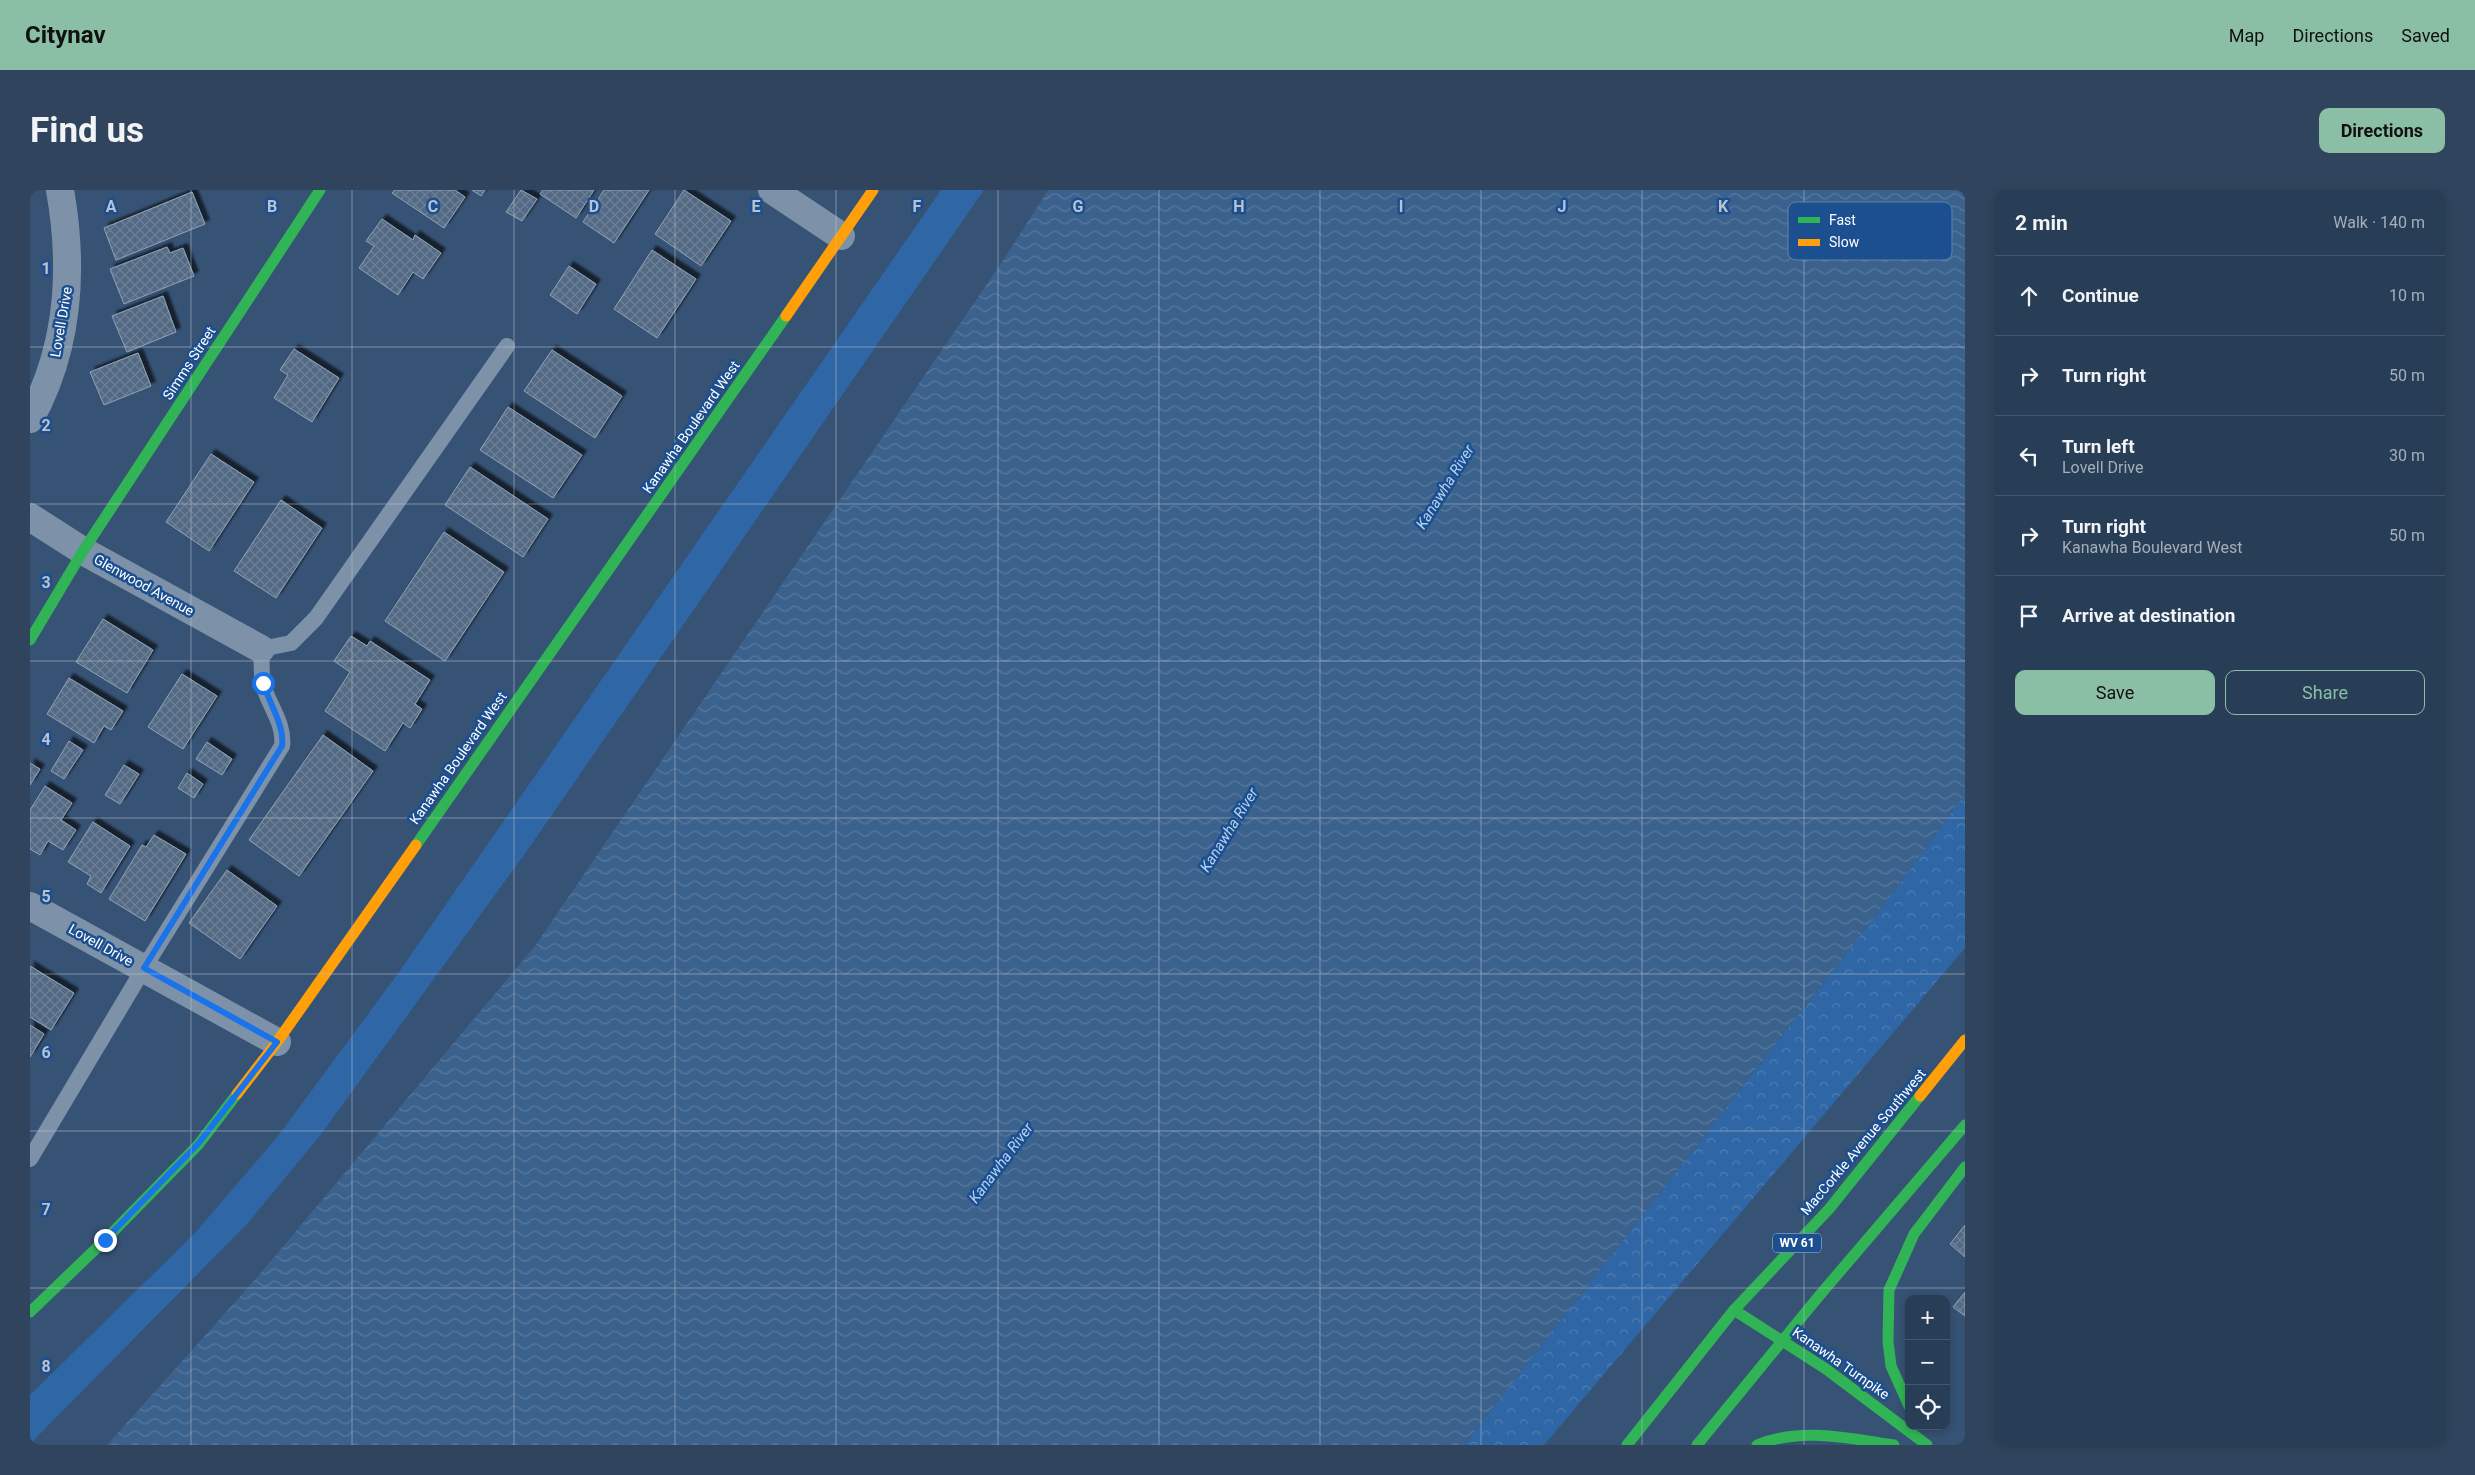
<!DOCTYPE html>
<html lang="en">
<head>
<meta charset="utf-8">
<style>
	body { margin:0; font-family:Roboto,sans-serif; background:#30455d; color:#f1f3f6 }
	.controls { position:absolute; right:15px; bottom:15px; display:grid; overflow:hidden; border-radius:10px; box-shadow:0 2px 8px #0003 }
	.controls button { width:45px; height:45px; display:grid; place-items:center; padding:0; border:0; border-bottom:1px solid #44576d; background:#283e57; color:#f1f3f6; font:25px sans-serif }
	.stop { position:absolute; width:15px; height:15px; margin:-11px; border:4px solid #1a73e8; border-radius:50%; background:#fff }
	.stop.end { background:#1a73e8; border-color:#fff; box-shadow:0 1px 5px #0008 }
	.list { margin:0; padding:0; list-style:none }
	h2 { display:flex; justify-content:space-between; align-items:center; height:65px; margin:0; padding:0 20px; font-size:21px }
	h2 small { font-size:16px; font-weight:400; color:#a5aeba }
	.list li { display:grid; grid-template-columns:32px 1fr auto; gap:15px; align-items:center; box-sizing:border-box; height:80px; padding:0 20px; border-top:1px solid #44576d }
	.list b { display:block; font-size:19px; white-space:nowrap }
	.list p { margin:0; font-size:16px; white-space:nowrap; color:#a5aeba }
	.list em { font-size:16px; font-style:normal; color:#a5aeba }
	.actions { display:flex; gap:10px; padding:15px 20px }
	.actions a { flex:1; padding:11px 0; border:1px solid #8abfa5; border-radius:10px; text-align:center; font-size:18px; color:#8abfa5 }
	.actions .main { background:#8abfa5; color:#111 }
	.icon { flex:none; width:28px; height:28px; fill:none; stroke:currentColor; stroke-width:2; stroke-linecap:round; stroke-linejoin:round }
	.map { position:relative; flex:none; width:1935px; height:1255px; overflow:hidden; border-radius:10px }
	header { display:flex; align-items:center; gap:30px; box-sizing:border-box; height:70px; padding:0 25px; background:#8abfa5; color:#111 }
	header strong { font-size:24px }
	nav { display:flex; gap:28px; margin-inline-start:auto; font-size:18px }
	.intro { display:flex; align-items:center; justify-content:space-between; box-sizing:border-box; height:120px; padding:0 30px }
	h1 { margin:0; font-size:35px }
	.button { padding:12px 22px; border-radius:10px; background:#8abfa5; color:#111; font-size:18px; font-weight:700 }
	main { display:flex; gap:30px; padding:0 30px }
	aside { flex:1; background:#283e57; border-radius:10px; box-shadow:0 2px 8px #0003 }
	.map>svg:first-child { display:block }
	.grass { fill:#2f66a5 }
	.forest { fill:url(#forest-crowns) }
	.water { fill:url(#water-waves) }
	.building { fill:url(#building-cross-hatch); stroke:#92a2b6; filter:url(#shadow) }
	.lines { fill:none; stroke-linecap:round; stroke-linejoin:round }
	.lane { stroke:#7d92a8; stroke-width:16 }
	.street { stroke:#7d92a8; stroke-width:28 }
	.fast { stroke:#30b455; stroke-width:11 }
	.slow { stroke:#ff9f0a; stroke-width:11 }
	.route { stroke:#1a73e8; stroke-width:6 }
	.grid { fill:none; stroke:#b9c2ce; stroke-width:1; stroke-opacity:0.55 }
	.labels { text-anchor:middle; stroke-width:5; stroke-linejoin:round; paint-order:stroke }
	.shield { fill:#1b4f8f; stroke:#bbcadd; stroke-width:1 }
	.shield-label { font-size:12px; font-weight:bold; fill:#fff }
	.street-label { font-size:14px; fill:#fff; stroke:#1b4f8f }
	.water-label { font-size:15px; font-style:italic; fill:#b5d3f5; stroke:#1b4f8f }
	.key { fill:#1b4f8f; stroke:#5f84b1; stroke-width:1 }
	.key-label { font-size:14px; fill:#fff }
	.grid-label { font-size:16px; text-anchor:middle; font-weight:bold; fill:#b9c2ce; stroke:#1b4f8f; stroke-width:5; stroke-linejoin:round; paint-order:stroke }
</style>
</head>
<body>
<header>
<strong>Citynav</strong>
<nav><a>Map</a><a>Directions</a><a>Saved</a></nav>
</header>
<div class="intro"><h1>Find us</h1><a class="button">Directions</a></div>
<main>
<div class="map">
<svg width="1935" height="1255" viewBox="0 0 1935 1255">
	<defs>
		<pattern id="forest-crowns" width="20" height="18" patternUnits="userSpaceOnUse" patternTransform="scale(1.25)"><rect width="20" height="18" fill="#2f66a5"/><path d="M2 6a3 3 0 1 1 6 0M12 15a3 3 0 1 1 6 0" fill="none" stroke="#4e7db2"/></pattern>
		<pattern id="water-waves" width="16" height="10" patternUnits="userSpaceOnUse" patternTransform="scale(1.25)"><rect width="16" height="10" fill="#3b618d"/><path d="M0 5q4-4 8 0t8 0" fill="none" stroke="#58799e"/></pattern>
		<pattern id="building-cross-hatch" width="8" height="8" patternUnits="userSpaceOnUse" patternTransform="scale(1.25)"><rect width="8" height="8" fill="#526984"/><path d="M0 0l8 8M0 8l8-8" fill="none" stroke="#6c8096"/></pattern>
		<filter id="shadow"><feDropShadow dx="4.5" dy="-4.5" stdDeviation="1" flood-color="#0009"/></filter>
	</defs>
	<rect width="100%" height="100%" fill="#365274"/>
	<!-- grass -->
	<polygon class="grass" points="911,0 954,0 499,658 289,947 217,1034 0,1254 0,1205 164,1044 248,946 369,782"/>
	<!-- forest -->
	<polygon class="forest" points="1935,604 1935,758 1514,1255 1434,1255 1860,707"/>
	<!-- water -->
	<polygon class="water" points="1018,0 1935,0 1935,604 1860,707 1434,1255 77,1255 230,1084 505,756 974,69"/>
	<!-- building -->
	<g class="building">
		<polygon points="365,0 425,0 435,7 414,38 362,3"/>
		<polygon points="442,0 455,0 451,6"/>
		<polygon points="491,0 507,9 492,31 476,22"/>
		<polygon points="513,0 564,0 546,28 510,4"/>
		<polygon points="574,0 619,0 584,53 553,32"/>
		<polygon points="654,0 701,31 671,76 625,44"/>
		<polygon points="162,2 175,34 86,70 74,38"/>
		<polygon points="352,29 383,50 385,45 411,63 393,89 383,82 368,105 329,78 344,56 336,51"/>
		<polygon points="137,57 140,63 153,58 164,86 94,114 80,79"/>
		<polygon points="622,60 666,89 627,148 584,119"/>
		<polygon points="539,76 566,94 547,124 520,105"/>
		<polygon points="133,106 146,142 97,162 82,126"/>
		<polygon points="264,159 309,188 282,232 244,208 258,185 250,180"/>
		<polygon points="522,160 592,206 565,248 494,201"/>
		<polygon points="108,163 121,196 74,215 60,182"/>
		<polygon points="478,217 552,265 523,308 450,260"/>
		<polygon points="181,264 224,292 179,361 136,332"/>
		<polygon points="440,277 518,329 493,367 415,315"/>
		<polygon points="251,310 292,338 246,408 204,381"/>
		<polygon points="414,342 474,382 415,471 355,431"/>
		<polygon points="73,429 123,460 97,503 46,472"/>
		<polygon points="321,446 337,456 340,451 400,490 385,514 392,519 380,538 373,533 355,561 295,521 320,482 304,471"/>
		<polygon points="152,484 187,506 153,559 118,537"/>
		<polygon points="39,488 93,521 81,540 74,536 64,553 17,524"/>
		<polygon points="293,545 343,581 269,686 219,650"/>
		<polygon points="39,551 53,560 34,589 21,581"/>
		<polygon points="177,552 202,569 192,585 166,569"/>
		<polygon points="0,573 10,579 0,595"/>
		<polygon points="94,575 109,584 90,614 75,605"/>
		<polygon points="157,583 173,594 164,608 148,598"/>
		<polygon points="15,596 42,613 31,630 46,640 33,660 18,651 10,665 0,659 0,620"/>
		<polygon points="63,632 100,656 71,703 57,694 61,686 38,672"/>
		<polygon points="124,645 156,664 115,731 79,709 112,655 116,657"/>
		<polygon points="197,680 247,716 210,769 159,733"/>
		<polygon points="0,776 44,803 21,840 0,827"/>
		<polygon points="0,835 14,844 0,867"/>
		<polygon points="1935,1035 1935,1067 1920,1054"/>
		<polygon points="1935,1102 1935,1126 1923,1117"/>
	</g>
	<g class="lines">
		<!-- lane -->
		<path class="lane" d="M0,969L114,778L252,556C255,533 238,515 233,494C231,483 232,470 231,459L261,453L286,428L477,156"/>
		<!-- street -->
		<g class="street">
			<polyline points="742,0 811,46"/>
			<path d="M0,229C39,158 44,79 30,0"/>
			<polyline points="0,327 53,361 231,459"/>
			<polyline points="0,716 247,852"/>
		</g>
		<!-- fast -->
		<g class="fast">
			<polyline points="0,450 53,361 290,0"/>
			<polyline points="386,655 756,126"/>
			<polyline points="1704,1120 1796,1179 1897,1255"/>
			<polyline points="0,1122 75,1050 168,955 207,904"/>
			<polyline points="1879,1216 1861,1176 1858,1151 1859,1100 1884,1044 1935,977"/>
			<polyline points="1597,1255 1704,1120 1799,1019 1890,906"/>
			<polyline points="1667,1255 1789,1106 1935,935"/>
			<path d="M1727,1255C1772,1237 1817,1248 1864,1255"/>
		</g>
		<!-- slow -->
		<g class="slow">
			<polyline points="756,126 843,0"/>
			<polyline points="207,904 247,852 386,655"/>
			<polyline points="1890,906 1935,850"/>
		</g>
	</g>
	<g class="lines">
		<!-- route -->
		<path class="route" d="M75,1050L168,954L247,852L114,778L252,556C255,536 239,513 233,493"/>
	</g>
	<!-- grid -->
	<path class="grid" d="M161,0V1255M322,0V1255M484,0V1255M645,0V1255M806,0V1255M968,0V1255M1129,0V1255M1290,0V1255M1451,0V1255M1612,0V1255M1774,0V1255M0,157H1935M0,314H1935M0,471H1935M0,628H1935M0,784H1935M0,941H1935M0,1098H1935"/>
	<g class="labels">
		<!-- shield labels -->
		<rect class="shield" x="1743" y="1043.5" width="48" height="19" rx="4"/>
		<g class="shield-label">
			<text x="1767" y="1057">WV 61</text>
		</g>
		<!-- street labels -->
		<g class="street-label">
			<text transform="translate(31 132) rotate(-80)" y="5">Lovell Drive</text>
			<text transform="translate(159 173) rotate(-57)" y="5">Simms Street</text>
			<text transform="translate(661 237) rotate(-55)" y="5">Kanawha Boulevard West</text>
			<text transform="translate(114 395) rotate(29)" y="5">Glenwood Avenue</text>
			<text transform="translate(428 568) rotate(-55)" y="5">Kanawha Boulevard West</text>
			<text transform="translate(71 755) rotate(29)" y="5">Lovell Drive</text>
			<text transform="translate(1833 952) rotate(-50)" y="5">MacCorkle Avenue Southwest</text>
			<text transform="translate(1811 1173) rotate(35)" y="5">Kanawha Turnpike</text>
		</g>
		<!-- water labels -->
		<g class="water-label">
			<text transform="translate(1415 297) rotate(-58)" y="5">Kanawha River</text>
			<text transform="translate(1199 640) rotate(-58)" y="5">Kanawha River</text>
			<text transform="translate(971 973) rotate(-53)" y="5">Kanawha River</text>
		</g>
	</g>
	<!-- legend -->
	<rect x="1758" y="12" width="164" height="58" rx="8" class="key"/>
	<rect x="1768" y="27" width="22" height="6" fill="#30b455"/>
	<rect x="1768" y="49" width="22" height="7" fill="#ff9f0a"/>
	<g class="key-label">
		<text x="1799" y="35">Fast</text>
		<text x="1799" y="57">Slow</text>
	</g>
	<g class="grid-label">
		<text x="81" y="22">A</text>
		<text x="242" y="22">B</text>
		<text x="403" y="22">C</text>
		<text x="564" y="22">D</text>
		<text x="726" y="22">E</text>
		<text x="887" y="22">F</text>
		<text x="1048" y="22">G</text>
		<text x="1209" y="22">H</text>
		<text x="1371" y="22">I</text>
		<text x="1532" y="22">J</text>
		<text x="1693" y="22">K</text>
		<text x="16" y="84">1</text>
		<text x="16" y="241">2</text>
		<text x="16" y="398">3</text>
		<text x="16" y="555">4</text>
		<text x="16" y="712">5</text>
		<text x="16" y="868">6</text>
		<text x="16" y="1025">7</text>
		<text x="16" y="1182">8</text>
	</g>
</svg>
<div class="controls">
<button>+</button>
<button>−</button>
<button><svg class="icon" aria-label="locate" viewBox="0 0 24 24"><circle cx="12" cy="12" r="6"/><path d="M12 2v4M12 18v4M2 12h4M18 12h4"/></svg></button>
</div>
<div class="stop" style="left:233px;top:493px"></div>
<div class="stop end" style="left:75px;top:1050px"></div>
</div>
<aside>
<h2>2 min<small>Walk · 140 m</small></h2>
<ul class="list">
<li><svg class="icon" aria-label="ahead" viewBox="0 0 24 24"><path d="M12 20V5M6 11l6-6 6 6"/></svg><div><b>Continue</b></div><em>10 m</em></li>
<li><svg class="icon" aria-label="right" viewBox="0 0 24 24"><path d="M7 20v-9h11M14 6l5 5-5 5"/></svg><div><b>Turn right</b></div><em>50 m</em></li>
<li><svg class="icon" aria-label="left" viewBox="0 0 24 24"><path d="M17 20v-9H6M10 6l-5 5 5 5"/></svg><div><b>Turn left</b><p>Lovell Drive</p></div><em>30 m</em></li>
<li><svg class="icon" aria-label="right" viewBox="0 0 24 24"><path d="M7 20v-9h11M14 6l5 5-5 5"/></svg><div><b>Turn right</b><p>Kanawha Boulevard West</p></div><em>50 m</em></li>
<li><svg class="icon" aria-label="arrive" viewBox="0 0 24 24"><path d="M6 21V4h12l-3 4 3 4H6"/></svg><div><b>Arrive at destination</b></div></li>
</ul>
<div class="actions"><a class="main">Save</a><a>Share</a></div>
</aside>
</main>
</body>
</html>
